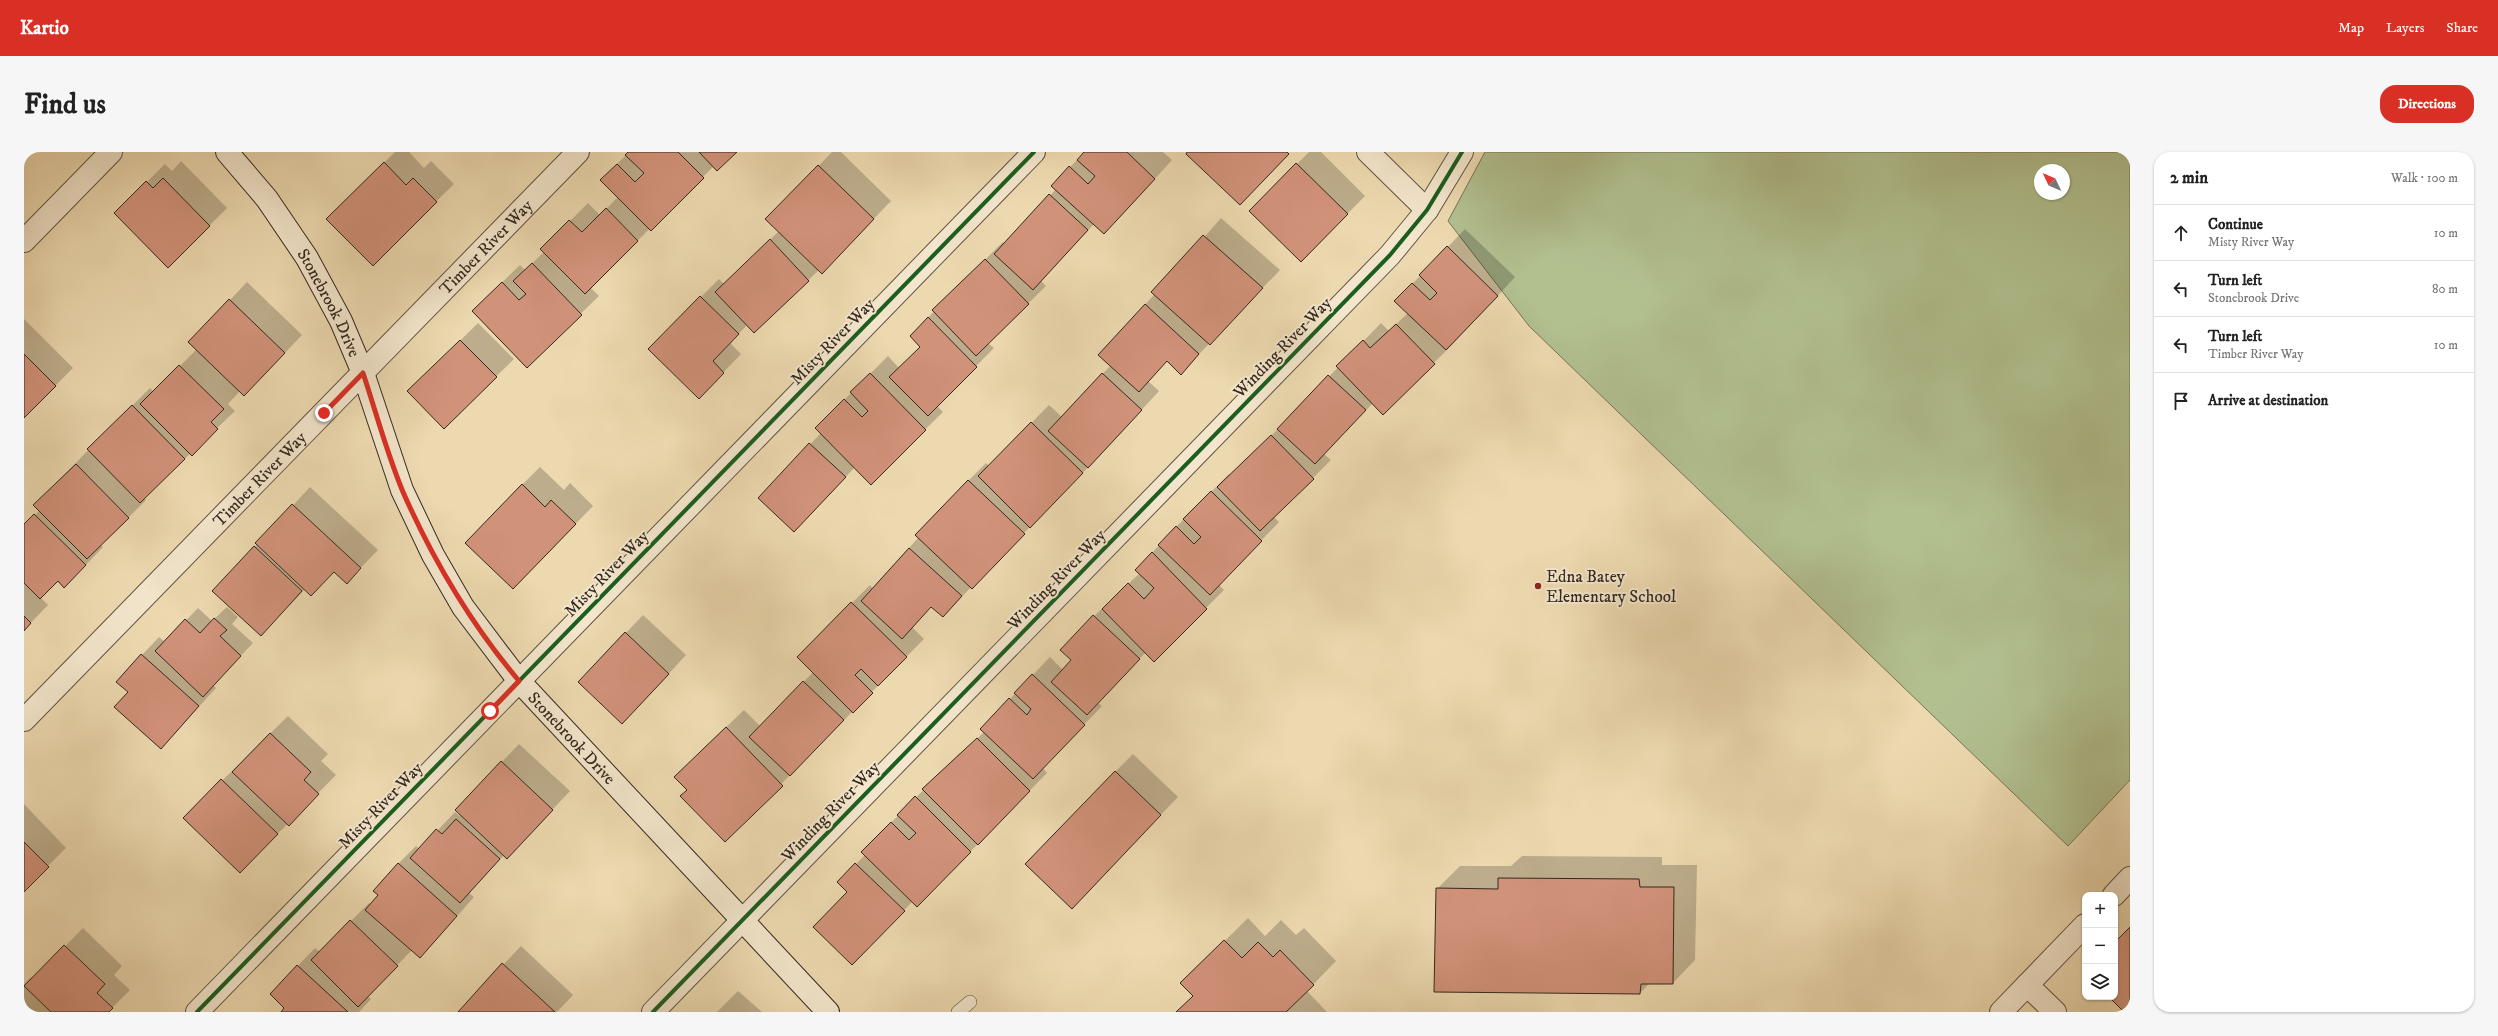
<!DOCTYPE html>
<html lang="en">
<head>
<meta charset="utf-8">
<style>
	body { margin:0; font-family:"IM FELL DW Pica",serif; background:#f6f6f6; color:#222 }
	.controls { position:absolute; right:12px; bottom:12px; display:grid; overflow:hidden; border-radius:8px; box-shadow:0 1px 3px #0004 }
	.controls button { width:36px; height:36px; display:grid; place-items:center; padding:0; border:0; border-bottom:1px solid #e0e0e0; background:#fff; color:#222; font:20px sans-serif }
	.compass { position:absolute; left:2010px; top:12px; width:36px; height:36px; border-radius:50%; background:#fff; box-shadow:0 1px 3px #0004; rotate:314deg }
	.stop { position:absolute; width:12px; height:12px; margin:-9px; border:3px solid #d93025; border-radius:50%; background:#fff }
	.stop.end { background:#d93025; border-color:#fff; box-shadow:0 1px 4px #0008 }
	.list { margin:0; padding:0; list-style:none }
	h2 { display:flex; justify-content:space-between; align-items:center; height:52px; margin:0; padding:0 16px; font-size:17px }
	h2 small { font-size:13px; font-weight:400; color:#767676 }
	.list li { display:grid; grid-template-columns:26px 1fr auto; gap:12px; align-items:center; box-sizing:border-box; height:56px; padding:0 16px; border-top:1px solid #e0e0e0 }
	.list b { display:block; font-size:15px; white-space:nowrap }
	.list p { margin:0; font-size:13px; white-space:nowrap; color:#767676 }
	.list em { font-size:13px; font-style:normal; color:#767676 }
	.icon { flex:none; width:22px; height:22px; fill:none; stroke:currentColor; stroke-width:2; stroke-linecap:round; stroke-linejoin:round }
	.map { position:relative; flex:none; width:2106px; height:860px; overflow:hidden; border-radius:16px }
	header { display:flex; align-items:center; gap:24px; box-sizing:border-box; height:56px; padding:0 20px; background:#d93025; color:#fff }
	header strong { font-size:19px }
	nav { display:flex; gap:22px; margin-inline-start:auto; font-size:14px }
	.intro { display:flex; align-items:center; justify-content:space-between; box-sizing:border-box; height:96px; padding:0 24px }
	h1 { margin:0; font-size:28px }
	.button { padding:10px 18px; border-radius:16px; background:#d93025; color:#fff; font-size:14px; font-weight:700 }
	main { display:flex; gap:24px; padding:0 24px }
	aside { flex:1; background:#fff; border-radius:16px; box-shadow:0 1px 3px #0004 }
	.map>svg:first-child { display:block }
	.green { fill:#b2c090; stroke:#747457; fill-rule:evenodd }
	.shadow { fill:#0003 }
	.building { fill:#d1927a; stroke:#35281e }
	.lines { fill:none; stroke-linecap:round; stroke-linejoin:round }
	.lane-casing { stroke:#635442; stroke-width:14 }
	.street-casing { stroke:#635442; stroke-width:24 }
	.secondary-casing { stroke:#35281e; stroke-width:24 }
	.lane { stroke:#f3e6cc; stroke-width:13 }
	.street { stroke:#f3e6cc; stroke-width:22 }
	.secondary { stroke:#f3e6cc; stroke-width:22 }
	.cycleway-casing { stroke:#f3e6cc; stroke-width:6 }
	.cycleway { stroke:#1b5e20; stroke-width:4 }
	.route { stroke:#d93025; stroke-width:5 }
	.poi-dot { fill:#8f2418; stroke:#f3e6cc; stroke-width:1.5 }
	.labels { text-anchor:middle; stroke-width:4; stroke-linejoin:round; paint-order:stroke }
	.street-label { font-size:17px; fill:#35281e; stroke:#f3e6cc }
	.poi-label { font-size:17px; fill:#35281e; stroke:#f3e6cc; text-anchor:start }
</style>
</head>
<body>
<header>
<strong>Kartio</strong>
<nav><a>Map</a><a>Layers</a><a>Share</a></nav>
</header>
<div class="intro"><h1>Find us</h1><a class="button">Directions</a></div>
<main>
<div class="map">
<svg width="2106" height="860" viewBox="0 0 2106 860">
	<rect width="100%" height="100%" fill="#edd9b0"/>
	<filter id="stains"><feTurbulence type="fractalNoise" baseFrequency=".005" numOctaves="4"/><feColorMatrix values="0 0 0 0 .2 0 0 0 0 .09 0 0 0 0 .02 0 0 0 .5 -.17"/></filter>
	<radialGradient id="worn" r=".72"><stop offset=".6" stop-color="#630" stop-opacity="0"/><stop offset="1" stop-color="#630" stop-opacity=".3"/></radialGradient>
	<!-- green -->
	<path class="green" d="M1461,0H2106V628L2044,694L1505,174L1424,69ZM2016,18H2040V42H2016Z"/>
	<!-- shadow -->
	<g class="shadow">
		<polygon points="371,0 385,0 400,16 407,9 430,32 349,112 303,67"/>
		<polygon points="605,0 711,0 690,14 566,135 575,144 503,214 467,141 496,113 501,118 520,100 518,97 564,51 576,63 594,45 577,28"/>
		<polygon points="808,0 817,0 867,49 815,103 795,118 730,180 723,173 706,191 717,202 692,228 625,197 695,127 700,132 755,79 743,67"/>
		<polygon points="1061,0 1139,0 1148,8 1098,63 1070,72 1017,129 1022,134 964,191 970,196 913,254 919,260 847,331 831,315 788,361 735,346 797,281 792,276 864,204 875,216 897,195 887,184 927,141 979,90 981,92 1032,37 1046,15"/>
		<polygon points="1285,0 1297,0 1341,44 1277,109 1226,59"/>
		<polygon points="157,9 203,56 144,115 91,61 141,12 148,19"/>
		<polygon points="1197,66 1256,118 1157,221 1144,208 1124,229 1135,239 1082,297 919,464 908,454 888,475 900,487 701,689 664,638 669,607 720,558 737,575 789,520 774,505 846,433 849,437 944,329 962,311 965,314 1025,253 1038,265 1087,213 1121,153"/>
		<polygon points="1441,77 1491,125 1428,193 1359,261 1349,251 1300,302 1307,308 1250,365 1255,370 1195,433 1200,438 1130,508 1122,500 1074,551 1078,554 1019,616 1023,621 911,736 889,749 846,794 824,740 814,730 841,703 838,700 936,601 937,602 960,580 957,577 1026,505 1039,518 1048,508 1070,464 1116,421 1112,418 1152,375 1205,322 1207,323 1255,276 1357,171 1365,179 1384,161 1372,149"/>
		<polygon points="223,130 278,183 238,225 216,239 204,252 211,259 120,346 122,348 77,393 79,395 58,417 34,428 16,445 24,453 0,478 0,374 16,358 28,335 83,279 126,236 130,240 173,197 206,148"/>
		<polygon points="0,167 49,216 0,265"/>
		<polygon points="454,171 490,207 420,275 385,239"/>
		<polygon points="516,315 540,338 546,331 569,354 507,418 498,333"/>
		<polygon points="286,335 354,398 323,430 311,419 281,437 237,483 190,439"/>
		<polygon points="203,455 214,465 208,472 229,491 189,533 192,536 137,596 105,540 118,503 135,485 141,490 174,456 188,469"/>
		<polygon points="619,463 662,503 616,553 555,530"/>
		<polygon points="264,564 304,602 297,609 312,623 216,720 160,666"/>
		<polygon points="495,592 546,639 500,688 480,703 445,741 450,745 413,787 396,805 388,798 343,844 347,847 335,860 258,860 262,856 247,842 291,796 296,800 345,751 347,753 355,743 374,712 392,694 396,697 431,660 436,664 437,663 432,658"/>
		<polygon points="1109,602 1154,645 1065,738 1091,620"/>
		<polygon points="0,652 42,696 0,738"/>
		<polygon points="1498,704 1638,705 1638,713 1673,713 1671,808 1649,831 1626,831 1616,841 1413,737 1436,714 1487,714"/>
		<polygon points="1224,766 1241,784 1257,768 1272,783 1280,776 1312,809 1283,839 1303,860 1153,860 1170,844 1158,831"/>
		<polygon points="59,776 98,814 90,823 106,838 84,860 0,860 0,832 7,825 9,827"/>
		<polygon points="497,794 549,843 533,860 435,860"/>
		<polygon points="714,839 738,860 693,860"/>
	</g>
	<!-- building -->
	<g class="building">
		<polygon points="604,0 654,0 680,26 627,79 576,28 593,12 611,30 620,21 601,3"/>
		<polygon points="675,0 713,0 693,19"/>
		<polygon points="1060,0 1103,0 1131,27 1080,82 1027,34 1045,14 1064,32 1071,24 1053,8"/>
		<polygon points="1163,0 1263,0 1265,2 1216,53 1162,2"/>
		<polygon points="360,10 382,33 389,26 413,50 349,114 302,67"/>
		<polygon points="1272,11 1324,62 1277,110 1225,59"/>
		<polygon points="794,13 850,67 798,122 741,67"/>
		<polygon points="139,26 186,74 144,116 90,61 122,29 129,36"/>
		<polygon points="1025,42 1064,78 1009,138 970,102"/>
		<polygon points="582,56 614,89 561,142 516,97 545,68 558,80"/>
		<polygon points="1179,83 1239,136 1186,193 1127,140"/>
		<polygon points="746,87 785,129 730,181 691,140"/>
		<polygon points="1423,94 1474,144 1422,198 1370,149 1388,131 1406,148 1413,141 1395,123"/>
		<polygon points="961,107 1005,152 952,204 908,158"/>
		<polygon points="508,111 558,163 503,216 448,159 478,130 495,148 502,142 489,129"/>
		<polygon points="676,144 715,182 689,209 700,221 675,247 624,197"/>
		<polygon points="205,147 261,201 220,244 164,190"/>
		<polygon points="1121,152 1175,202 1157,223 1143,209 1115,240 1074,203"/>
		<polygon points="904,165 953,215 904,264 865,225 896,195 886,184"/>
		<polygon points="1372,172 1411,212 1359,263 1312,214 1339,188 1346,196"/>
		<polygon points="436,188 473,225 420,277 383,239"/>
		<polygon points="0,202 32,234 0,266"/>
		<polygon points="155,213 200,257 187,270 194,277 168,304 116,252"/>
		<polygon points="846,221 902,278 847,333 791,276 820,247 838,265 844,259 826,240"/>
		<polygon points="1078,221 1118,258 1064,316 1024,279"/>
		<polygon points="1304,223 1342,258 1291,312 1253,277"/>
		<polygon points="108,253 161,307 116,351 63,297"/>
		<polygon points="1007,270 1059,321 1006,376 954,324"/>
		<polygon points="1247,283 1290,327 1236,379 1193,335"/>
		<polygon points="785,291 822,325 770,380 734,346"/>
		<polygon points="52,312 105,366 63,407 9,353"/>
		<polygon points="944,328 1001,382 948,437 891,383"/>
		<polygon points="498,332 521,355 527,348 552,372 489,437 441,391"/>
		<polygon points="1187,339 1238,389 1186,443 1134,393 1152,374 1170,392 1177,385 1159,367"/>
		<polygon points="268,352 337,416 323,432 310,420 287,444 231,391"/>
		<polygon points="10,362 62,413 40,436 34,429 16,447 0,431 0,372"/>
		<polygon points="230,394 278,439 237,484 188,439"/>
		<polygon points="885,396 938,444 919,465 907,455 878,487 837,449"/>
		<polygon points="1128,400 1183,457 1130,510 1078,457 1104,431 1120,447 1130,436 1111,418"/>
		<polygon points="827,450 883,505 854,534 837,517 831,523 849,541 829,561 773,505"/>
		<polygon points="1069,463 1116,507 1063,563 1027,530 1047,508 1036,498"/>
		<polygon points="0,464 7,471 0,479"/>
		<polygon points="190,466 203,478 196,484 217,504 179,545 131,499 161,467 176,481"/>
		<polygon points="601,480 645,522 598,572 554,530"/>
		<polygon points="117,502 175,554 137,597 90,555 104,540 92,530"/>
		<polygon points="1008,522 1061,573 1009,627 956,577 985,546 1003,563 1007,557 990,541"/>
		<polygon points="779,529 820,568 766,624 725,585"/>
		<polygon points="702,575 759,634 701,690 656,644 663,638 650,625"/>
		<polygon points="246,581 287,620 280,628 295,642 265,674 208,620"/>
		<polygon points="953,586 1006,639 954,693 898,637"/>
		<polygon points="477,609 529,658 483,707 431,658"/>
		<polygon points="1091,619 1137,663 1048,757 1001,712"/>
		<polygon points="197,627 254,682 216,721 159,666"/>
		<polygon points="891,644 947,700 893,755 837,700 867,670 885,688 892,681 873,663"/>
		<polygon points="432,667 476,707 436,751 386,706 412,677 418,682"/>
		<polygon points="0,690 25,715 0,740"/>
		<polygon points="374,711 433,764 396,806 341,758 354,743 349,739"/>
		<polygon points="831,711 881,759 828,813 789,775 823,740 813,730"/>
		<polygon points="1474,726 1615,727 1616,735 1650,735 1649,832 1617,832 1616,842 1410,840 1412,736 1474,737"/>
		<polygon points="326,768 374,814 334,855 287,808"/>
		<polygon points="2106,775 2106,860 2100,860 2085,845 2091,845 2091,790"/>
		<polygon points="1200,788 1218,806 1234,790 1249,805 1256,798 1290,833 1262,860 1152,860 1169,844 1156,831"/>
		<polygon points="40,793 81,832 73,841 89,856 85,860 27,860 0,834"/>
		<polygon points="478,811 531,860 434,860"/>
		<polygon points="273,813 324,860 257,860 260,856 246,842"/>
	</g>
	<g class="lines">
		<!-- lane casing -->
		<g class="lane-casing">
			<polyline id="lane" points="934,860 946,850"/>
		</g>
		<!-- street casing -->
		<g class="street-casing">
			<g id="street">
				<polyline points="1344,0 1403,58"/>
				<polyline points="0,89 87,0"/>
				<path id="s1" d="M0,568L554,0"/>
				<polyline points="2090,743 2106,726"/>
				<polyline points="2003,833 2031,860"/>
				<polyline points="173,860 1010,0"/>
				<polyline points="629,860 1366,103 1403,58 1438,0"/>
				<polyline points="1977,860 2061,773"/>
			</g>
		</g>
		<!-- secondary casing -->
		<g class="secondary-casing">
			<g id="secondary">
				<path id="s2" d="M203,0L243,47L283,106L317,169L339,221L378,338L409,403L439,455L495,529L804,860"/>
			</g>
		</g>
		<!-- lane -->
		<use href="#lane" class="lane"/>
		<!-- street -->
		<use href="#street" class="street"/>
		<!-- secondary -->
		<use href="#secondary" class="secondary"/>
		<!-- cycleway casing -->
		<g class="cycleway-casing">
			<g id="cycleway">
				<polyline points="173,860 1010,0"/>
				<polyline points="629,860 1366,103 1403,58 1438,0"/>
			</g>
		</g>
		<!-- cycleway -->
		<use href="#cycleway" class="cycleway"/>
	</g>
	<g class="lines">
		<!-- route -->
		<path class="route" d="M300,261L339,221C352,260 363,302 379,340C409,408 447,472 495,529L466,559"/>
	</g>
	<!-- markers -->
	<circle class="poi-dot" cx="1514" cy="434" r="4"/>
	<g class="labels">
		<!-- street labels -->
		<g class="street-label">
			<text dy="6" stroke="none"><textPath href="#s1" startOffset="661">Timber River Way</textPath></text>
			<text dy="6" stroke="none"><textPath href="#s2" startOffset="183">Stonebrook Drive</textPath></text>
			<text transform="translate(808 189) rotate(-46)" y="6">Misty River Way</text>
			<text transform="translate(1258 195) rotate(-46)" y="6">Winding River Way</text>
			<text dy="6" stroke="none"><textPath href="#s1" startOffset="337">Timber River Way</textPath></text>
			<text transform="translate(582 421) rotate(-46)" y="6">Misty River Way</text>
			<text transform="translate(1032 427) rotate(-46)" y="6">Winding River Way</text>
			<text dy="6" stroke="none"><textPath href="#s2" startOffset="687">Stonebrook Drive</textPath></text>
			<text transform="translate(356 653) rotate(-46)" y="6">Misty River Way</text>
			<text transform="translate(806 659) rotate(-46)" y="6">Winding River Way</text>
		</g>
		<!-- poi labels -->
		<g class="poi-label">
			<text x="1522" y="430">Edna Batey<tspan x="1522" dy="20">Elementary School</tspan></text>
		</g>
	</g>
	<rect width="100%" height="100%" filter="url(#stains)"/>
	<rect width="100%" height="100%" fill="url(#worn)"/>
</svg>
<div class="controls">
<button>+</button>
<button>−</button>
<button><svg class="icon" aria-label="layers" viewBox="0 0 24 24"><path d="M12 4l9 5-9 5-9-5zM3 14l9 5 9-5"/></svg></button>
</div>
<svg class="compass" viewBox="-18 -18 36 36"><path d="M0-13l5 13h-10z" fill="#e53935"/><path d="M0 13l5-13h-10z" fill="#767676"/></svg>
<div class="stop" style="left:466px;top:559px"></div>
<div class="stop end" style="left:300px;top:261px"></div>
</div>
<aside>
<h2>2 min<small>Walk · 100 m</small></h2>
<ul class="list">
<li><svg class="icon" aria-label="ahead" viewBox="0 0 24 24"><path d="M12 20V5M6 11l6-6 6 6"/></svg><div><b>Continue</b><p>Misty River Way</p></div><em>10 m</em></li>
<li><svg class="icon" aria-label="left" viewBox="0 0 24 24"><path d="M17 20v-9H6M10 6l-5 5 5 5"/></svg><div><b>Turn left</b><p>Stonebrook Drive</p></div><em>80 m</em></li>
<li><svg class="icon" aria-label="left" viewBox="0 0 24 24"><path d="M17 20v-9H6M10 6l-5 5 5 5"/></svg><div><b>Turn left</b><p>Timber River Way</p></div><em>10 m</em></li>
<li><svg class="icon" aria-label="arrive" viewBox="0 0 24 24"><path d="M6 21V4h12l-3 4 3 4H6"/></svg><div><b>Arrive at destination</b></div></li>
</ul>
</aside>
</main>
</body>
</html>
